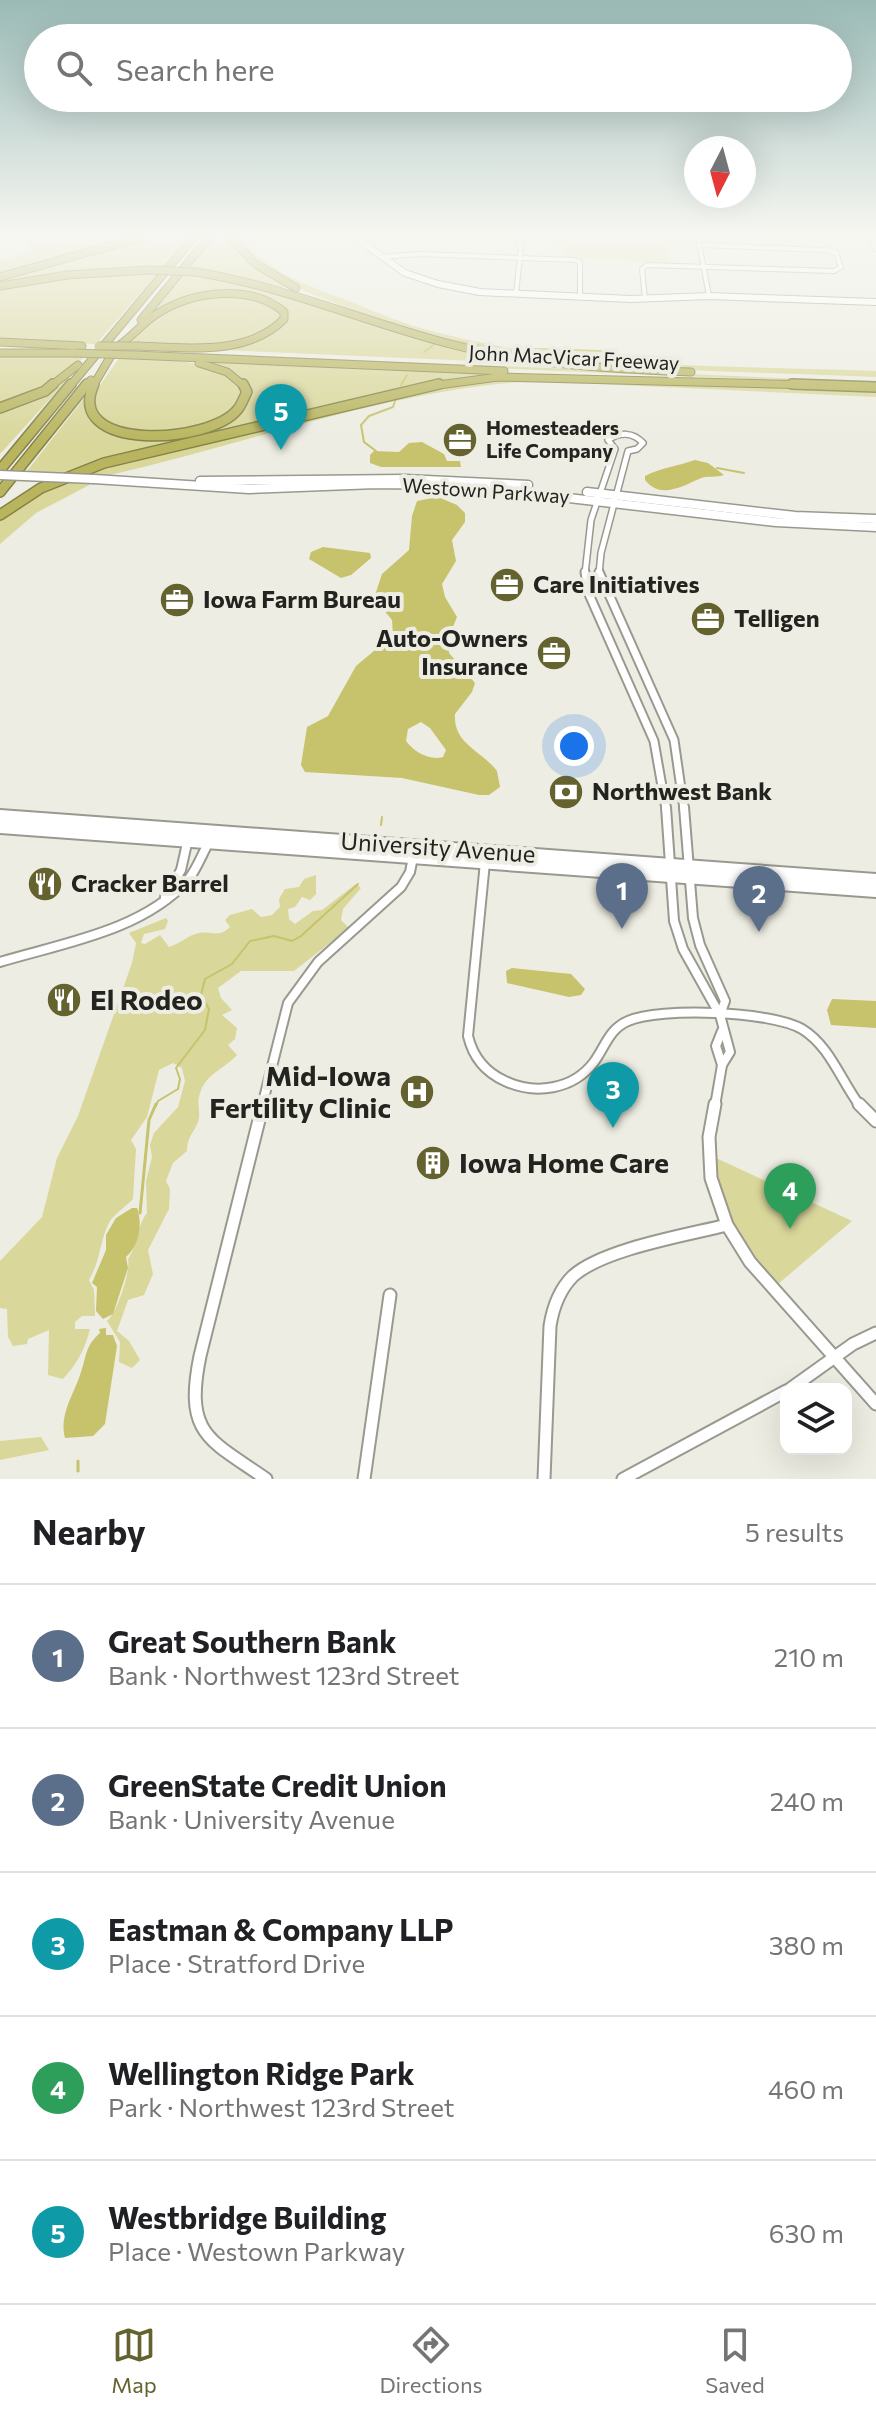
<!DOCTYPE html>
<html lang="en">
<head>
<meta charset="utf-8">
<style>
	body { margin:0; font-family:Commissioner,sans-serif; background:#f6f6f6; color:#202124 }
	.controls { position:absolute; right:24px; bottom:24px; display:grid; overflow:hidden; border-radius:16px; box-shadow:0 8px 32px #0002 }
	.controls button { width:72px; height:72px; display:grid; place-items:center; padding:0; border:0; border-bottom:2px solid #e0e0e0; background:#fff; color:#202124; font:40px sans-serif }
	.compass { position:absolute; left:684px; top:136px; width:72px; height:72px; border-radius:50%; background:#fff; box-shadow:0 8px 32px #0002; rotate:186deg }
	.you { position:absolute; left:574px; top:746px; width:28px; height:28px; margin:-20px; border:6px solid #fff; border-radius:50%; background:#1a73e8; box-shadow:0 0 0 12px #1a73e833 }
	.badge { display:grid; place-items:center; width:52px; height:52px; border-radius:50%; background:#64622e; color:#fff; font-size:26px; font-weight:700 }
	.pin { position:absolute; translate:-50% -66px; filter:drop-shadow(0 2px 4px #0008) }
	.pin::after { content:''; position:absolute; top:42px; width:28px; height:24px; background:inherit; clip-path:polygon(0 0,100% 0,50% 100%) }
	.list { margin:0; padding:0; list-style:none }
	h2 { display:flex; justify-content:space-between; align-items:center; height:104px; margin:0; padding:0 32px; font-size:34px }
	h2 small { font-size:26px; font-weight:400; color:#757577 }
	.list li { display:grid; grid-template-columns:52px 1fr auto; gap:24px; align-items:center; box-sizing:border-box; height:144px; padding:0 32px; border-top:2px solid #e0e0e0 }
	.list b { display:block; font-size:30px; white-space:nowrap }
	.list p { margin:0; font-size:26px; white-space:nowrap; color:#757577 }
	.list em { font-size:26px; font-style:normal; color:#757577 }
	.icon { flex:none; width:44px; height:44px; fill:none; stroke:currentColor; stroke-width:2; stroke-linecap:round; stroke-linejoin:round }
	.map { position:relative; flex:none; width:876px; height:1479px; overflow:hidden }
	.search { position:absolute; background:#fff; box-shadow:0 8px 32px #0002; left:24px; right:24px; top:24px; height:88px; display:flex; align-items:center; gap:20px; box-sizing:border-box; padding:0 28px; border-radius:44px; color:#757577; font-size:30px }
	.sheet { height:824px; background:#fff }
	nav { display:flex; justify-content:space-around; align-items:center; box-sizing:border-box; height:112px; border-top:2px solid #e0e0e0; background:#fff; font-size:22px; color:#757577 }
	nav a { display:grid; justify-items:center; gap:4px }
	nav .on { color:#64622e }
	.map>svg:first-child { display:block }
	.green { fill:#d9d79a }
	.water { fill:#c6c36c; fill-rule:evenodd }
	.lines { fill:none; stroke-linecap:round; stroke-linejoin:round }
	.stream-far1 { stroke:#c6c36c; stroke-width:2 }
	.stream { stroke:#c6c36c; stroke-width:3 }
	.street-far4-casing { stroke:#99998f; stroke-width:6 }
	.street-far3-casing { stroke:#99998f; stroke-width:8 }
	.street-far2-casing { stroke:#99998f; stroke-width:11 }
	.street-far1-casing { stroke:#99998f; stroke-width:12 }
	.street-casing { stroke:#99998f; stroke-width:15 }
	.secondary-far2-casing { stroke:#99998f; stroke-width:8 }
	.secondary-far1-casing { stroke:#99998f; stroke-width:11 }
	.secondary-casing { stroke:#99998f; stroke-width:16 }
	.highway-far1-casing { stroke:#848248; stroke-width:9 }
	.highway-casing { stroke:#848248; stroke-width:12 }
	.street-far4 { stroke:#fff; stroke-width:4 }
	.street-far3 { stroke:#fff; stroke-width:5 }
	.street-far2 { stroke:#fff; stroke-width:7 }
	.street-far1 { stroke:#fff; stroke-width:8 }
	.street { stroke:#fff; stroke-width:11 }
	.secondary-far2 { stroke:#fff; stroke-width:6 }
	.secondary-far1 { stroke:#fff; stroke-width:8 }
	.secondary { stroke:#fff; stroke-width:12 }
	.highway-far1 { stroke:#b8b55e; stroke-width:7 }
	.highway { stroke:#b8b55e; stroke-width:9 }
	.secondary-bridge-casing { stroke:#99998f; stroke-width:11; stroke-linecap:butt }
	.highway-bridge-casing { stroke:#848248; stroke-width:9; stroke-linecap:butt }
	.secondary-bridge { stroke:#fff; stroke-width:8 }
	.highway-bridge { stroke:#b8b55e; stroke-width:7 }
	.labels { text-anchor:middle; stroke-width:8; stroke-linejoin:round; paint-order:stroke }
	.far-street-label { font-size:20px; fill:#232320; stroke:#edede3 }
	.far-poi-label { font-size:20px; font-weight:bold; fill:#232320; stroke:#edede3; text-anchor:start }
	.poi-label { font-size:24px; font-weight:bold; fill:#232320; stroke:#edede3; text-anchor:start }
	.street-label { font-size:24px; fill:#232320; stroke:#edede3 }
	.near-poi-label { font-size:28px; font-weight:bold; fill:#232320; stroke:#edede3; text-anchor:start }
</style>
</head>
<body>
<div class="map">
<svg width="876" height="1479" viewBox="0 0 876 1479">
	<rect width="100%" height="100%" fill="#edede3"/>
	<!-- green -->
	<g class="green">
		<polygon points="25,237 139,237 0,276 0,260 32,252"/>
		<polygon points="146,237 188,237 161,269 0,285 0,279"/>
		<polygon points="213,237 229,237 251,263 301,292 241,277 186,270"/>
		<path d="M233,237H242C270,274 307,285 349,301C371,310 394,320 417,327C565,370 723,365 876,371V377C700,369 523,374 356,311C324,299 290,288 263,267C252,259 243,247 233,237Z"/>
		<polygon points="548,237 667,237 668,244 699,245 700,248 668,246 669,263 564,257 564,247 557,247"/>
		<polygon points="159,272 96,344 0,340 0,288 42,279"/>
		<path d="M184,273L207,275L309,301L522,363L199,349C222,347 281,339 288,315C272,273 181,305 152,314Z"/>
		<path d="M212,296L253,297L280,310V321L250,338L215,345H129C152,316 177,305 212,296Z"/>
		<polygon points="125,350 876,382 876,384 123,353"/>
		<polygon points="0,355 84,357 51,386 0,406"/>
		<path d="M119,358C158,360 222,356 244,393C225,442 130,443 94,413L96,391Z"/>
		<polygon points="190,360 520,373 521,375 479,377 69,473 27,471 89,392 85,408 100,425 168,438 241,412 250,396 246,381 224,368"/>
		<polygon points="66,379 68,379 0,454 0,409"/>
		<path d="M510,379L876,390V397L533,381C388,390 250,443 110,475L83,473L431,388Z"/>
		<polygon points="62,481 93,483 36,513 0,544 0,520"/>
		<path d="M316,875V894L310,900L302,897L295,907L288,909L289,919L295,924L313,911L322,910L356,884L361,888L343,909L341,920L349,928L294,971H241L218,988L221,998L232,1010L222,1015L237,1028L235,1039L228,1045L237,1055C223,1070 204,1074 199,1097C197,1105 201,1113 198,1122C193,1134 187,1137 187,1151L173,1163L166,1181L170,1189L169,1209L148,1250L153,1274L144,1295L128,1300L117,1331L129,1341L140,1360L132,1368L119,1362L120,1342L107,1321C117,1313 131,1271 128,1259C139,1243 137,1225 147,1213L146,1181L152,1157L150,1145L154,1133L178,1107L185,1081L182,1068L173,1063L159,1070L147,1117L131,1140L136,1149L133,1199C126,1206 116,1213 110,1221C100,1238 101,1260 89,1280L94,1290L95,1316H82L75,1322V1329H90C85,1349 77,1364 63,1379L48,1375L49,1330L28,1339L27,1344L13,1346L8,1337L7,1309L0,1308V1261L42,1217L57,1158L78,1116L132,963L136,943L129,933L166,918L168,921L165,929L144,934L141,943L145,944L160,935L169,947C180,944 188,935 199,933C212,931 219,938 230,927L225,920L230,915L252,909L261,917L272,915L280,907L279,899L285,889L299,887L304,879Z"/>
		<path d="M716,1158L852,1221L778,1284C748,1251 713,1205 716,1158Z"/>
		<polygon points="41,1437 49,1450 0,1460 0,1441"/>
	</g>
	<!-- water -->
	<g class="water">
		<polygon points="422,442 444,454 447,461 460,461 461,467 381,467 370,463 370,455 374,451 399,452 409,443"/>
		<path d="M695,460L708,463L724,475C717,478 707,475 699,479C681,487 660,499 645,480V476C660,468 678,466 695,460Z"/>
		<path d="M438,497L457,505L465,513V522L452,540L456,561L442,584L445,597L457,617L448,639L449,653L475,683L472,692L455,714C453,744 481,750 497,771L500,787L489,795H479L402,778L305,772L301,765L307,727L328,716L356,666L393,635L392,620L374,598L382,574L409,550L412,516L417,501ZM421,722L430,728L446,750L443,757C430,761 414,752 406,741L408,729Z"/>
		<polygon points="323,547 370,553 371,558 351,575 341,578 309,559 311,552"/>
		<polygon points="512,968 571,974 585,989 581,995 569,997 507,983 506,971"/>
		<polygon points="832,999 876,1001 876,1028 831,1025 827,1010"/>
		<path d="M132,1208H137C143,1224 139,1246 126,1257L128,1268L113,1314L103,1319L96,1311L97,1287L92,1283L106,1250V1235L116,1218Z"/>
		<path d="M106,1328V1335H113L117,1346L105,1424L93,1436L65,1438C59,1413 74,1395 81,1372C87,1355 85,1346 100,1333L99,1329Z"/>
	</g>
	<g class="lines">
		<!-- stream-far1 -->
		<g class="stream-far1">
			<polyline points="443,339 535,356 535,349 602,351"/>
			<polyline points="424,352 435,344"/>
			<polyline points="401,385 407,375"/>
			<polyline points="376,451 364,442 361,425 369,416 393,407 395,401"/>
			<polyline points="717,468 744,473"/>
			<polyline points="381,825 382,817"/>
			<polyline points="156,1106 158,1101 178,1089 180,1079 176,1068 205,1030 209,1009 201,995 205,979 232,964 250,941 274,936 292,941 301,936 358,884"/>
		</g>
		<!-- stream -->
		<g class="stream">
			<polyline points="140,1213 149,1120 156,1104"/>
			<polyline points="78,1461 78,1471"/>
		</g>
		<!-- street-far4 casing -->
		<g class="street-far4-casing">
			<g id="street-far4">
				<polyline points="516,237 521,247 516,294"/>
				<polyline points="698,237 709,296"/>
				<polyline points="381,257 420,254 575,260 580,262 580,297"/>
				<polyline points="645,299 642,269 647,265 834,271 841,267 836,253 826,250 699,245"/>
			</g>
		</g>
		<!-- street-far3 casing -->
		<g class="street-far3-casing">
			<path id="street-far3" d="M585,574L591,520L615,449L608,440C620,432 633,432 643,443L637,449L628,451L601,553L599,574"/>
		</g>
		<!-- street-far2 casing -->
		<g class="street-far2-casing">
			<g id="street-far2">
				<polyline points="585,572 588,592 654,741 666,809"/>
				<polyline points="599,572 674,740 684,809"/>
			</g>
		</g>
		<!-- street-far1 casing -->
		<g class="street-far1-casing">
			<g id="street-far1">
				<polyline points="666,807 674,921 683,949 720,1015"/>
				<polyline points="684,807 693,918 700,945 725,1001 720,1015"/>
				<path d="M485,862L468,1036C473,1057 485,1072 505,1081C535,1095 573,1090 594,1062C605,1047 609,1029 628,1021C660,1007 771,1011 802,1029C830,1046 841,1081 860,1106"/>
				<polyline points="165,897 181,870 188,839"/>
				<path d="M0,962C63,943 142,931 188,880C197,869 202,854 209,842"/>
				<polyline points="722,1031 716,1046 722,1065"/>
				<polyline points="262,1106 288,1003 318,962 401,887 410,872 413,857"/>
				<polyline points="715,1106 722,1065 730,1052 720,1015"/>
			</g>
		</g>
		<!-- street casing -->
		<g class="street-casing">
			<g id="street">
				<path d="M263,1104L200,1356C184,1435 209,1439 266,1479"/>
				<polyline points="715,1104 709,1137 711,1178 727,1225 750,1262 876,1404"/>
				<polyline points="859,1104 876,1121"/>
				<polyline points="790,1389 853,1344 876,1333"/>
				<polyline points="364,1479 390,1295"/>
				<path d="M544,1479L550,1326C553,1307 559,1290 573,1276C603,1249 687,1235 727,1225"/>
				<polyline points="623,1479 786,1391"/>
			</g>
		</g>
		<!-- secondary-far2 casing -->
		<g class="secondary-far2-casing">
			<g id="secondary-far2">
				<polyline points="355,237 405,273 438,284 480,292 631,299 709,296 876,302"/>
				<polyline points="871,237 876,248"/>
			</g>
		</g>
		<!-- secondary-far1 casing -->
		<g class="secondary-far1-casing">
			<g id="secondary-far1">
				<polyline points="94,479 249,489 376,484 457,485 776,522 876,527"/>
				<polyline points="200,481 405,479 528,485"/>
				<polyline points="587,492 795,516 876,519"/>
			</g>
		</g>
		<!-- secondary casing -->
		<g class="secondary-casing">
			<g id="secondary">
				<polyline points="0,816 876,880"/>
				<polyline points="0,827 876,891"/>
			</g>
		</g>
		<!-- highway-far1 casing -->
		<g class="highway-far1-casing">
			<g id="highway-far1">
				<polyline points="231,237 254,263 296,288"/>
				<path d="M195,272C284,286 367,323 454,345C532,365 611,369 691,372"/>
				<polyline points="0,277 142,237"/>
				<polyline points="0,286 67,275 150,270"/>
				<polyline points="141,320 209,237"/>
				<polyline points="0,342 82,346"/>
				<path d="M121,344C135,334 145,320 160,312C195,291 251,284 284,312V319C248,356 187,348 139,346"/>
				<polyline points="0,353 75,353"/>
				<polyline points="133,355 504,371"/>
				<polyline points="199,363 227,372 244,386"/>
				<polyline points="51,386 78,365"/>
				<polyline points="70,386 194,237"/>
				<polyline points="86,386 91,380"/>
				<polyline points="93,386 112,354"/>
				<polyline points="431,386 498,377 855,386"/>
			</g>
		</g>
		<!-- highway casing -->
		<g class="highway-casing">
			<g id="highway">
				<path d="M94,384C63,452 210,445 238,409C242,404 244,397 247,392L243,384"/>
				<polyline points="792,384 876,387"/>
				<polyline points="0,408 45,391 53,384"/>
				<polyline points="0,470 71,384"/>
				<polyline points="0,492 87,384"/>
				<polyline points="0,515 41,488 104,463 439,384"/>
			</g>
		</g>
		<!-- street-far4 -->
		<use href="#street-far4" class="street-far4"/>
		<!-- street-far3 -->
		<use href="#street-far3" class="street-far3"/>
		<!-- street-far2 -->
		<use href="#street-far2" class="street-far2"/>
		<!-- street-far1 -->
		<use href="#street-far1" class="street-far1"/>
		<!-- street -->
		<use href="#street" class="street"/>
		<!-- secondary-far2 -->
		<use href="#secondary-far2" class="secondary-far2"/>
		<!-- secondary-far1 -->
		<use href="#secondary-far1" class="secondary-far1"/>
		<!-- secondary -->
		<use href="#secondary" class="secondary"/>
		<!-- highway-far1 -->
		<use href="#highway-far1" class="highway-far1"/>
		<!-- highway -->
		<use href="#highway" class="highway"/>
		<!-- secondary-bridge casing -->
		<g class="secondary-bridge-casing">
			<polyline id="secondary-bridge" points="0,475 94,479"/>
		</g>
		<!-- highway-bridge casing -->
		<g class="highway-bridge-casing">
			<g id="highway-bridge">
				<polyline points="150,270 195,272"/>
				<polyline points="98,346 139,346"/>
				<polyline points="75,353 133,355"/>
			</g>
		</g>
		<!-- secondary-bridge -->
		<use href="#secondary-bridge" class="secondary-bridge"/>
		<!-- highway-bridge -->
		<use href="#highway-bridge" class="highway-bridge"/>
	</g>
	<!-- sky -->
	<linearGradient id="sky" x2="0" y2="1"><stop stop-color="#9abab6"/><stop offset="0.53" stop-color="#f7f7f2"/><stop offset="1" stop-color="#f7f7f2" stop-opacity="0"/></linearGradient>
	<rect width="876" height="444" fill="url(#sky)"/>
	<!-- icons -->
	<defs>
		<g id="office-disc" transform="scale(1.8)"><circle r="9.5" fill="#64622e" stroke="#edede3"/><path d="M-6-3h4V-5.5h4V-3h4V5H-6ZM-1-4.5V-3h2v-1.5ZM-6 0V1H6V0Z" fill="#fff"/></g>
		<g id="bank-disc" transform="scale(1.8)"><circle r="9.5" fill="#64622e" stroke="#edede3"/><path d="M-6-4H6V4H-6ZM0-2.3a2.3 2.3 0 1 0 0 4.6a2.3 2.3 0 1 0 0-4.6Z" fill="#fff"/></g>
		<g id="restaurant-disc" transform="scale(1.8)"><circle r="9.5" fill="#64622e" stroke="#edede3"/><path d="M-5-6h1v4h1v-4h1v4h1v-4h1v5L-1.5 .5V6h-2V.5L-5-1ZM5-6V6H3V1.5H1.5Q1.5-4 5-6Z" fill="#fff"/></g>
		<g id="hospital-disc" transform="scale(1.8)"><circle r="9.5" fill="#64622e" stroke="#edede3"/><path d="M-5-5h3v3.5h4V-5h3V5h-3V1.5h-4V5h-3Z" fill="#fff"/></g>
		<g id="building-disc" transform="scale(1.8)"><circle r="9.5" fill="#64622e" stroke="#edede3"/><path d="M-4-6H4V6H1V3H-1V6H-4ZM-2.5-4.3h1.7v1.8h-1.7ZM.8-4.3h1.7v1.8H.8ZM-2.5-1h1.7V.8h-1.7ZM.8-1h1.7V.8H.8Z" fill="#fff"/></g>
	</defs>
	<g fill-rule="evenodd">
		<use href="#office-disc" x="460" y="440"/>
		<use href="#office-disc" x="507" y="585"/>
		<use href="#office-disc" x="177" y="600"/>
		<use href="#office-disc" x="708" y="619"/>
		<use href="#office-disc" x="554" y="653"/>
		<use href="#bank-disc" x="566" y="792"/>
		<use href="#restaurant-disc" x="45" y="884"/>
		<use href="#restaurant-disc" x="64" y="1000"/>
		<use href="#hospital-disc" x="417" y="1092"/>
		<use href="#building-disc" x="433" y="1163"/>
	</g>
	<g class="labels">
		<!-- far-street labels -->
		<g class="far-street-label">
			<text transform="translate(574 358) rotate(3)" y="7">John MacVicar Freeway</text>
			<text transform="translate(486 491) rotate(4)" y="7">Westown Parkway</text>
		</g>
		<!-- far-poi labels -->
		<g class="far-poi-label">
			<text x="486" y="435">Homesteaders<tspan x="486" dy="23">Life Company</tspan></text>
		</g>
		<!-- poi labels -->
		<g class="poi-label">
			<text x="533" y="593">Care Initiatives</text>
			<text x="203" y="608">Iowa Farm Bureau</text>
			<text x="734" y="627">Telligen</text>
			<text x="528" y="647" text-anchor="end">Auto-Owners<tspan x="528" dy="28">Insurance</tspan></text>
			<text x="592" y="800">Northwest Bank</text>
			<text x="71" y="892">Cracker Barrel</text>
		</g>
		<!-- street labels -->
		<g class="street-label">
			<text transform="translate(438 848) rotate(4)" y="8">University Avenue</text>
		</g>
		<!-- near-poi labels -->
		<g class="near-poi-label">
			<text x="90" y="1010">El Rodeo</text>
			<text x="391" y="1086" text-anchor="end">Mid-Iowa<tspan x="391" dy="32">Fertility Clinic</tspan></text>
			<text x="459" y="1173">Iowa Home Care</text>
		</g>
	</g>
</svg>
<div class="controls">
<button><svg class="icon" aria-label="layers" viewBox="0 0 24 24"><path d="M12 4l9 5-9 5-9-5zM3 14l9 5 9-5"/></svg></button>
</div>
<svg class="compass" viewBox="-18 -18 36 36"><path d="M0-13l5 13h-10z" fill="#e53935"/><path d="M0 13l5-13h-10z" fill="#757577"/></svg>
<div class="you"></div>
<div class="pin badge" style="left:622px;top:929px;background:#5c6f8a">1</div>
<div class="pin badge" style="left:759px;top:932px;background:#5c6f8a">2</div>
<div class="pin badge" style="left:613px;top:1128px;background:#0f9aa8">3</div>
<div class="pin badge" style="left:790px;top:1229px;background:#2e9e5b">4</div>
<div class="pin badge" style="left:281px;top:450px;background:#0f9aa8">5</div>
<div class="search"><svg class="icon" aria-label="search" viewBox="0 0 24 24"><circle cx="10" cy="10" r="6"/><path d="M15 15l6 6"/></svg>Search here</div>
</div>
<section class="sheet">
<h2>Nearby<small>5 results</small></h2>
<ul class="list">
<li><span class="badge" style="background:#5c6f8a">1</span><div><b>Great Southern Bank</b><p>Bank · Northwest 123rd Street</p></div><em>210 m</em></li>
<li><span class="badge" style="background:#5c6f8a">2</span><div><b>GreenState Credit Union</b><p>Bank · University Avenue</p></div><em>240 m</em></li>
<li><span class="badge" style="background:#0f9aa8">3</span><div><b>Eastman &amp; Company LLP</b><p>Place · Stratford Drive</p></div><em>380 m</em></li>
<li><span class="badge" style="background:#2e9e5b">4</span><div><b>Wellington Ridge Park</b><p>Park · Northwest 123rd Street</p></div><em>460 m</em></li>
<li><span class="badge" style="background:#0f9aa8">5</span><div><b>Westbridge Building</b><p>Place · Westown Parkway</p></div><em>630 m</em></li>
</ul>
</section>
<nav>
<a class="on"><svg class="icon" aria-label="map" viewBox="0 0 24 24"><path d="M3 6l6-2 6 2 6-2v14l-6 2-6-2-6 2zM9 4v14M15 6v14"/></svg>Map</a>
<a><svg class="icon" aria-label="directions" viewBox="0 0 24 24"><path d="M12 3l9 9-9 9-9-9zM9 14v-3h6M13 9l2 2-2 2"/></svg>Directions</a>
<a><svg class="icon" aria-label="saved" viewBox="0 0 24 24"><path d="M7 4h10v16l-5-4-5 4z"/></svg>Saved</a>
</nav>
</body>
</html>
